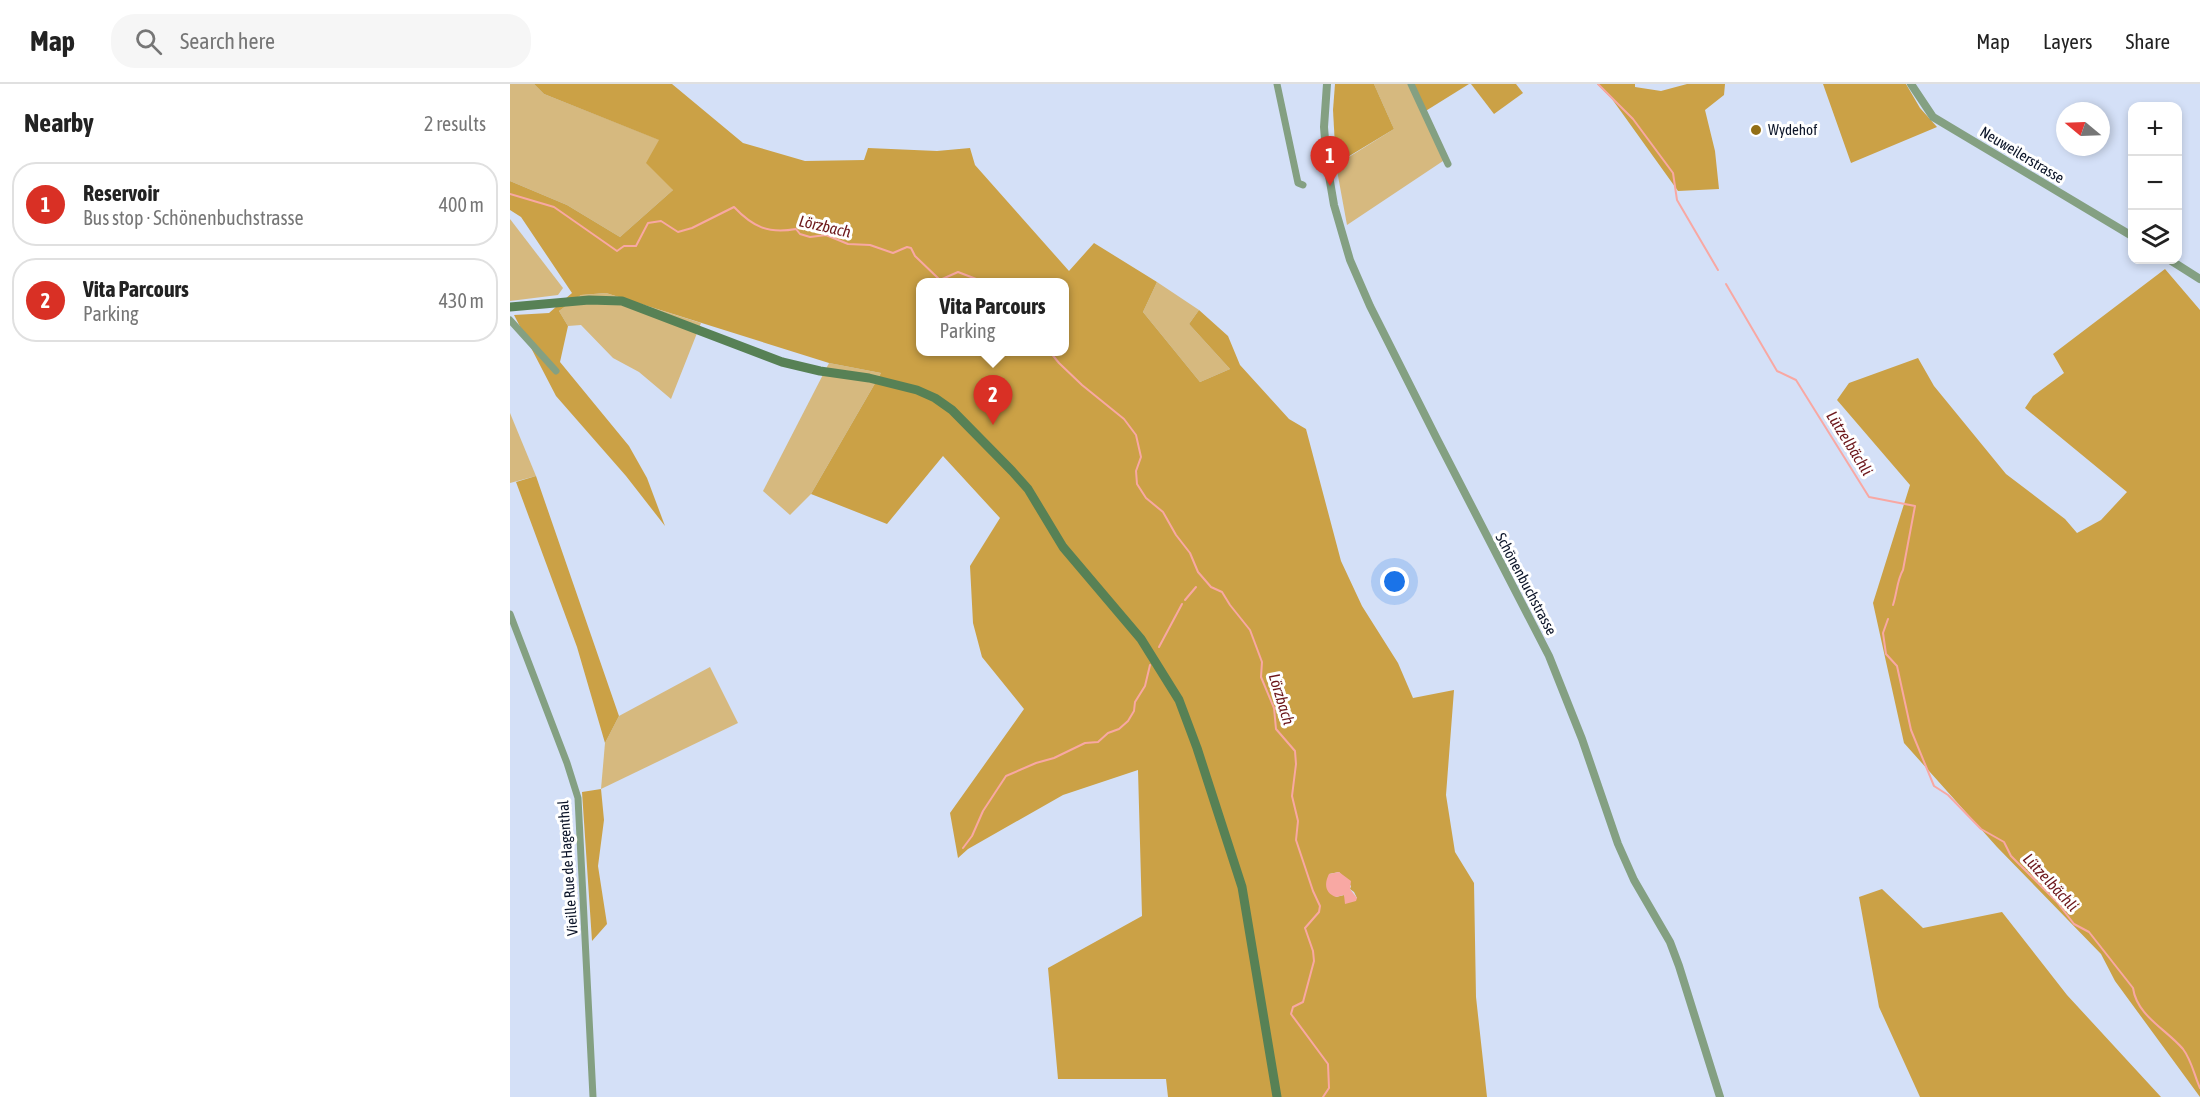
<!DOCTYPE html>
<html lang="en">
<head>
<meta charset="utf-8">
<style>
	body { margin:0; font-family:"Asap Condensed",sans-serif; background:#f6f6f6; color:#222 }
	.controls { position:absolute; right:18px; top:18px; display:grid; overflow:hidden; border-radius:12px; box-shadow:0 3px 9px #0003 }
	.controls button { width:54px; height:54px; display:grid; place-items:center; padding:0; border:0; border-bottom:2px solid #e0e0e0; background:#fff; color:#222; font:30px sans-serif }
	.compass { position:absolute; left:1546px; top:18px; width:54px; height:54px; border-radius:50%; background:#fff; box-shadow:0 3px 9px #0003; rotate:289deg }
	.you { position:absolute; left:885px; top:498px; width:21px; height:21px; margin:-15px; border:4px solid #fff; border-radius:50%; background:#1a73e8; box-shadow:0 0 0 9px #1a73e833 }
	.badge { display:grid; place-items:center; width:39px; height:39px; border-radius:50%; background:#d93025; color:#fff; font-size:20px; font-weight:700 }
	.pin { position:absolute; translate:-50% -50px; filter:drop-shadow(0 2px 3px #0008) }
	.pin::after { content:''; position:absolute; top:32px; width:21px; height:18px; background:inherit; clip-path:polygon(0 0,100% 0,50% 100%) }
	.popup { position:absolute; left:406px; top:194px; width:153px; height:78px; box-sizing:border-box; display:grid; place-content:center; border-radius:12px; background:#fff; filter:drop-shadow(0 2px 4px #0005); font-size:20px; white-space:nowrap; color:#767676 }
	.popup b { font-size:22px; color:#222 }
	.popup::after { content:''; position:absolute; left:50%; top:100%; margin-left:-12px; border:12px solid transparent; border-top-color:#fff }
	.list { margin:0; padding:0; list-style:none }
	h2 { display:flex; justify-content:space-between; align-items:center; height:78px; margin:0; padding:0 24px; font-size:26px }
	h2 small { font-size:20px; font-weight:400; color:#767676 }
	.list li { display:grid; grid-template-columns:39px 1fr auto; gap:18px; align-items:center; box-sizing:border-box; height:84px; margin:0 12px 12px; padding:0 12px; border:2px solid #e0e0e0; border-radius:24px }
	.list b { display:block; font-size:22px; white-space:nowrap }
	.list p { margin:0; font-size:20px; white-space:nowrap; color:#767676 }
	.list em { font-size:20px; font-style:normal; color:#767676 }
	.icon { flex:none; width:33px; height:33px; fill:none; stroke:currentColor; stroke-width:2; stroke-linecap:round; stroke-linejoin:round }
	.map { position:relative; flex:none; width:1690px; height:1013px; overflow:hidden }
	header { display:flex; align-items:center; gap:36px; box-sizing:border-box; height:84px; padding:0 30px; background:#fff; border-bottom:2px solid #e0e0e0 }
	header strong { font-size:28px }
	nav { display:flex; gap:33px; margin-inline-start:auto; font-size:21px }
	.search { width:420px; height:54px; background:#f6f6f6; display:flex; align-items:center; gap:15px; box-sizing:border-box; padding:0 21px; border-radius:24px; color:#767676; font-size:22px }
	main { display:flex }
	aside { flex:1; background:#fff }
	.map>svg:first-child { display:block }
	.green { fill:#d6b97f }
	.forest { fill:#cba146; fill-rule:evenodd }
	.water { fill:#f8a8a3 }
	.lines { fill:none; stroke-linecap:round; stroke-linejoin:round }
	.stream { stroke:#f8a8a3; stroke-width:2 }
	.minor { stroke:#84a082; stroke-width:7 }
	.tertiary { stroke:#84a082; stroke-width:8 }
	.secondary { stroke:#578155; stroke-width:9 }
	.poi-dot { fill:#926e15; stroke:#fff; stroke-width:2 }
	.labels { text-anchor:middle; stroke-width:6; stroke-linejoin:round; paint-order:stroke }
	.poi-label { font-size:15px; fill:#0c1529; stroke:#fff; text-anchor:start }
	.street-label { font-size:15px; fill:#0c1529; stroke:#fff }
	.water-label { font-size:16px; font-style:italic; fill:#6d171b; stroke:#fff }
</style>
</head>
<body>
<header>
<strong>Map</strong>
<div class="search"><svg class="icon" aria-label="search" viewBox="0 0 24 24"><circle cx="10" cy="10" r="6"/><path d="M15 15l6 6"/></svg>Search here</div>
<nav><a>Map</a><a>Layers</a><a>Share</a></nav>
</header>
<main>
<aside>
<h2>Nearby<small>2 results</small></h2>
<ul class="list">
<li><span class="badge">1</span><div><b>Reservoir</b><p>Bus stop · Schönenbuchstrasse</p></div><em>400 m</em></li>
<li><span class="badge">2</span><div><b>Vita Parcours</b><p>Parking</p></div><em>430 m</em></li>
</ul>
</aside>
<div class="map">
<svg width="1690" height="1013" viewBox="0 0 1690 1013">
	<rect width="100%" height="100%" fill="#d4e0f7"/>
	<!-- green -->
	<g class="green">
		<polygon points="0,0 24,0 34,10 150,56 163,106 110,153 57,121 0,97"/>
		<polygon points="864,0 901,0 936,75 837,141 826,81 884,45"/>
		<polygon points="0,135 53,204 48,211 0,217"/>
		<polygon points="647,198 689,226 679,240 720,285 690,298 633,228"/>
		<polygon points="96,209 191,239 161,315 129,288 103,274 71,241 58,242 49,227 71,211"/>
		<polygon points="319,279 371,289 301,410 280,431 253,407"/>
		<polygon points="0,329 26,392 0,399"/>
		<polygon points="200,583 228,639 91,705 95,659 109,632"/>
	</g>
	<!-- forest -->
	<g class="forest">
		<path d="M24,0H162L233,59L295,77L354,76L358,64L427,67L460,64L465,81L559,187L584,159L647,198L633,228L690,298L720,285L679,240L689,226L718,252L730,281L779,335L796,345L831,477L852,522L888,579L903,614L944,606L936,711L945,768L964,799L966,913L977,1013H658L656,995H548L538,884L632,832L628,686L553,711L458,765L448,774L440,729L514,625L472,573L463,539L460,482L490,434L433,372L377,440L301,410L371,289L319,279L96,209L71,211L49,227L58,242L50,278L119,362L137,394L155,442L116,392L46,312L4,231L39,229L62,209L11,133L0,126V97L57,121L110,153L163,106L136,79L149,56L34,10ZM411,198H555V268H411ZM829,788L841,802L840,805L844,808L847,814L835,813L834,811L826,813L819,790Z"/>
		<polygon points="825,0 864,0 884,45 826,80 823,26"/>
		<polygon points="901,0 959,0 914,28"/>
		<polygon points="961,0 1006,0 1013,9 984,30"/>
		<polygon points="1087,0 1125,0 1125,3 1151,7 1177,0 1215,0 1214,11 1195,26 1205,67 1209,105 1168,107 1102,15"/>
		<polygon points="1313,0 1396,0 1410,24 1427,43 1341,79"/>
		<polygon points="1655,185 1690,226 1690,1013 1605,897 1591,870 1487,763 1394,659 1363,519 1400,401 1327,316 1339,299 1408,274 1424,302 1496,390 1555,435 1567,449 1591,436 1617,408 1515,324 1523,312 1554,289 1543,270"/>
		<polygon points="26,392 109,632 95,659 67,563 6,398"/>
		<polygon points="91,705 94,736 88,782 97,840 82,857 72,708"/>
		<polygon points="1372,805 1413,844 1492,828 1557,911 1651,1013 1410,1013 1369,923 1349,813"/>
	</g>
	<!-- water -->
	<path class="water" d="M829,788L841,797L840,805L847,814L846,817L835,820L834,811L826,813C815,809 814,800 819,790Z"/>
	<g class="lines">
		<!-- stream -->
		<g class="stream">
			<polyline points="1088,0 1123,35 1163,89 1167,116 1208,186"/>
			<path d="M0,110L44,123L107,167L114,162H126L138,139L151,137L168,148L182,144L224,123C243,143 258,150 286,145L290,150L300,153L316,151L338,160L360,161L383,169L397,163L401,164L405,172L430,196L448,188L474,198"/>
			<path d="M1216,200L1267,287L1286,296L1359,413L1405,422L1393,486C1387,496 1387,509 1383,521"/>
			<polyline points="540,268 549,279 572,301 614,335 626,351 631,373 626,387 627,400 636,414 653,428 666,451 680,469 688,488 701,503 712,508 720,521 740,546 752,578 751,593 764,624 766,645 785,667 786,680 782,712 788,737 786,756 803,807 810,822 809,828 795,844 803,867 804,877 793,918 783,923 781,930 818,980 819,1004 813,1013"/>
			<polyline points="675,516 686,503"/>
			<path d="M1378,535L1373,549L1376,570L1387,582L1401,646L1424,702L1438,711L1471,745L1494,758L1501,772L1547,818L1564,840L1579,848L1623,904C1627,932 1656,945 1673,965C1682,977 1684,991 1690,1004"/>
			<polyline points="649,563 672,520"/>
			<polyline points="453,764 462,752 473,727 496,692 526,679 544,674 575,659 588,658 598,649 609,645 618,637 624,627 625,618 635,602 640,581"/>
		</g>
		<!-- minor -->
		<g class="minor">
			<polyline points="767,0 788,99 793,101"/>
			<polyline points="901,0 938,80"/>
			<polyline points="0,236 46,287"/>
			<polyline points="0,530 57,679 68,714 83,1013"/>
		</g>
		<!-- tertiary -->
		<g class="tertiary">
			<polyline points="817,0 814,43 817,80 824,121 840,176 860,222 927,355 1039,572 1072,655 1108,760 1124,796 1160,858 1169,882 1210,1013"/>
			<polyline points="1401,0 1423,33 1622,152"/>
			<polyline points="1660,176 1690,195"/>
		</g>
		<!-- secondary -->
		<polyline class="secondary" points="0,223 79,216 112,217 272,278 310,287 359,294 407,306 425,314 442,326 502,387 518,405 553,463 631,555 669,616 687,664 732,803 767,1013"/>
	</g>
	<!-- markers -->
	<circle class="poi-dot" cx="1246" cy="46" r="6"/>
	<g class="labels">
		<!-- poi labels -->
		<g class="poi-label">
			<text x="1258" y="51">Wydehof</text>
		</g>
		<!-- street labels -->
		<g class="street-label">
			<text transform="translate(1512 71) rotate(31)" y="5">Neuweilerstrasse</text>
			<text transform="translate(1016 500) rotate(62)" y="5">Schönenbuchstrasse</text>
			<text transform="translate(58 784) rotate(-94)" y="5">Vieille Rue de Hagenthal</text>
		</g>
		<!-- water labels -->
		<g class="water-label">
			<text transform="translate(315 142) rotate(13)" y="6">Lörzbach</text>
			<text transform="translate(1340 359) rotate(58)" y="6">Lützelbächli</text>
			<text transform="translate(772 615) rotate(73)" y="6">Lörzbach</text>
			<text transform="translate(1541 798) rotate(47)" y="6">Lützelbächli</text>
		</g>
	</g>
</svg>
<div class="controls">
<button>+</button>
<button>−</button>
<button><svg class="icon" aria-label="layers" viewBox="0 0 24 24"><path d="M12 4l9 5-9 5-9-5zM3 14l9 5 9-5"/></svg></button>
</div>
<svg class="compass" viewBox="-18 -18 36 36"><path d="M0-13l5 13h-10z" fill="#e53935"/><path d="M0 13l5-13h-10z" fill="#767676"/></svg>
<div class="you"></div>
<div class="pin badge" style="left:820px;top:102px">1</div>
<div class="pin badge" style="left:483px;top:341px">2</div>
<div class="popup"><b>Vita Parcours</b>Parking</div>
</div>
</main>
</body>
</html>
